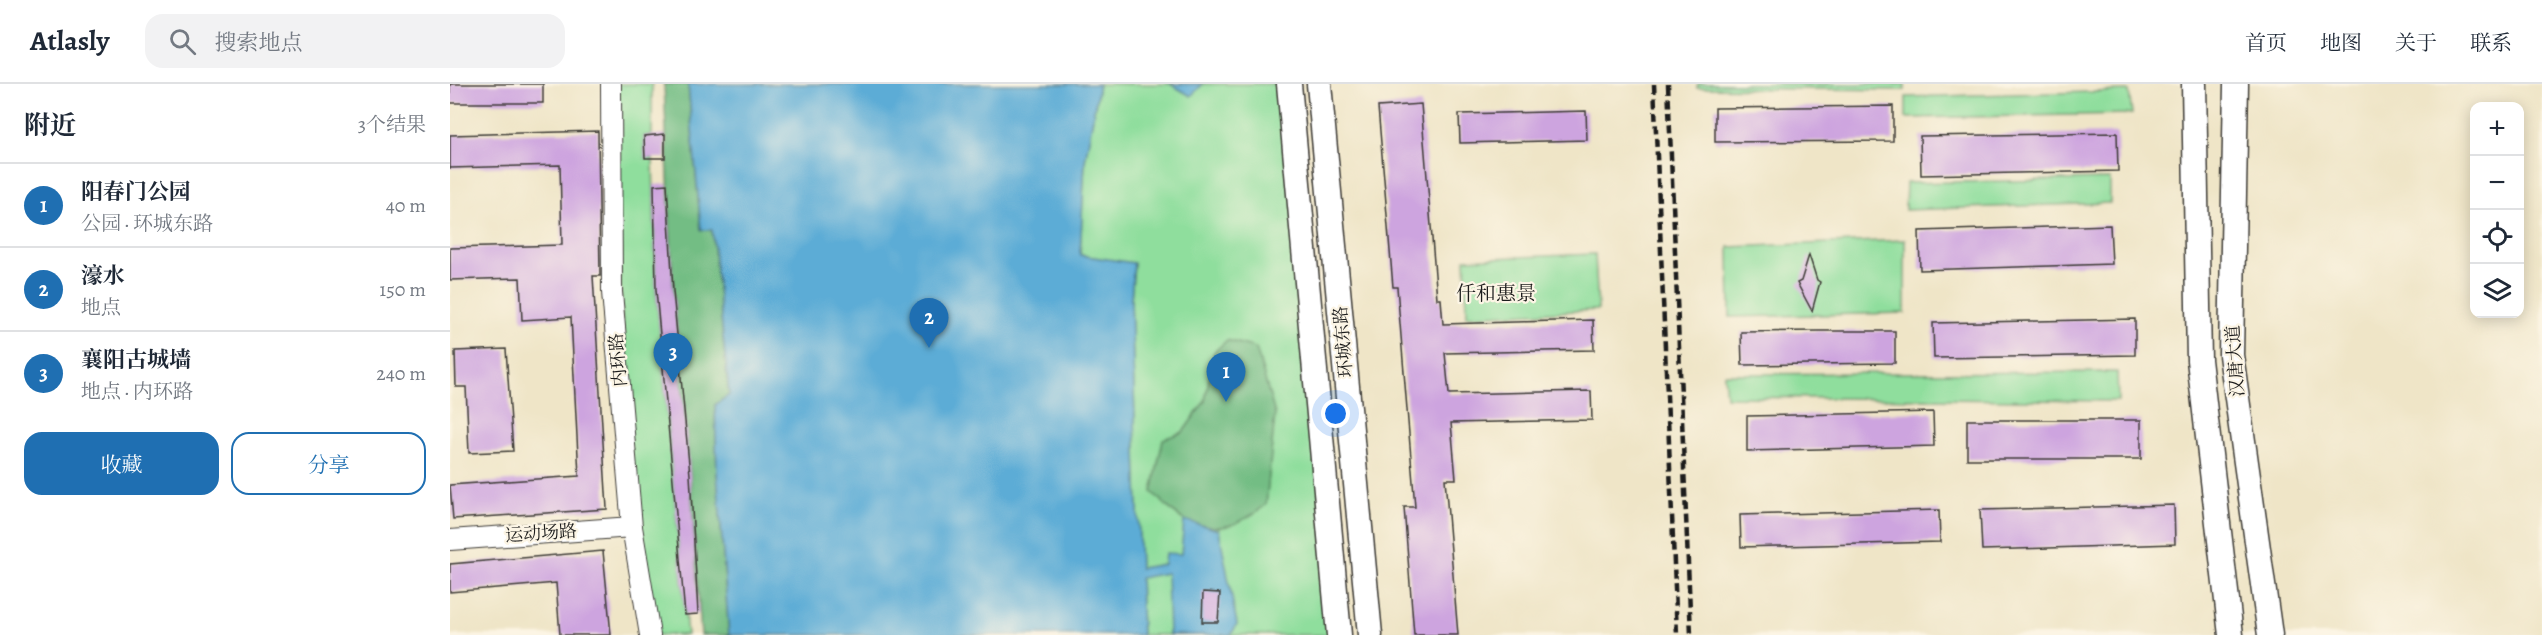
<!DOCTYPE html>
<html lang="zh">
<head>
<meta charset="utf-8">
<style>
	body { margin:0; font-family:Alegreya,"Noto Serif SC",serif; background:#f2f2f3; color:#1f2937 }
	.controls { position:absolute; right:18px; top:18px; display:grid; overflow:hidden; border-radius:12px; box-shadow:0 3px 15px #0003 }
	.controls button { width:54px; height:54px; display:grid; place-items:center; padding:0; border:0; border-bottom:2px solid #e0e1e3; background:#fff; color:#1f2937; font:30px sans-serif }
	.you { position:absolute; left:886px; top:330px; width:21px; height:21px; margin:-15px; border:4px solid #fff; border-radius:50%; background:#1a73e8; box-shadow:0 0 0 9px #1a73e833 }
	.badge { display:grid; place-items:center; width:39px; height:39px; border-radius:50%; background:#1f6fb2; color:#fff; font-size:20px; font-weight:700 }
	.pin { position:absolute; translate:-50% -50px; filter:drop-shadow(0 2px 3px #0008) }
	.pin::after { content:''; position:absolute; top:32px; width:21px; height:18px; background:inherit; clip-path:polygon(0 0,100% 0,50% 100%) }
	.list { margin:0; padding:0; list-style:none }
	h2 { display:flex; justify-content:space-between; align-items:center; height:78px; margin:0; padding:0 24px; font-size:26px }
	h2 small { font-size:20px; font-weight:400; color:#747a83 }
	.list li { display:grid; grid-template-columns:39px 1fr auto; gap:18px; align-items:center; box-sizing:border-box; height:84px; padding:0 24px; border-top:2px solid #e0e1e3 }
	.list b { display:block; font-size:22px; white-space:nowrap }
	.list p { margin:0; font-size:20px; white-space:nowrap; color:#747a83 }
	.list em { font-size:20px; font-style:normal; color:#747a83 }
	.actions { display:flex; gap:12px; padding:18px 24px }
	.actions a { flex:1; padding:14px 0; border:2px solid #1f6fb2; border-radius:18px; text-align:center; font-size:21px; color:#1f6fb2 }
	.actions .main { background:#1f6fb2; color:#fff }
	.icon { flex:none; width:33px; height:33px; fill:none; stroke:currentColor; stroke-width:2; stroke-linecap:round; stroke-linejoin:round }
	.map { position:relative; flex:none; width:2092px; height:551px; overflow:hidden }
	header { display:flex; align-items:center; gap:36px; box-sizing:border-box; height:84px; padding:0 30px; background:#fff; border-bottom:2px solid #e0e1e3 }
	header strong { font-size:28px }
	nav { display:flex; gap:33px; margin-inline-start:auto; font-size:21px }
	.search { width:420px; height:54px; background:#f2f2f3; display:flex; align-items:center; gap:15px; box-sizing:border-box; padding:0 21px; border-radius:18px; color:#747a83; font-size:22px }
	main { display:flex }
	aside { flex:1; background:#fff }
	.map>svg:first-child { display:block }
	.green { fill:#8fde9d; stroke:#567d5c; stroke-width:1.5 }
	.forest { fill:#73bd84; stroke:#486c50; stroke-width:1.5 }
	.water { fill:#5bacd6; stroke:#3c6479; stroke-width:1.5 }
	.building { fill:#cda4df }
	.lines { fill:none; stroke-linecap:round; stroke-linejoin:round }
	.minor-casing { stroke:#3c3a36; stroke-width:22 }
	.major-casing { stroke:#3c3a36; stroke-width:27 }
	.minor { stroke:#fff; stroke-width:20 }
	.major { stroke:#fff; stroke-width:24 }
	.rail { stroke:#1c1c1c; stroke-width:4.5; stroke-dasharray:9 4.5; stroke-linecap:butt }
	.labels { text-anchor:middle; stroke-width:4.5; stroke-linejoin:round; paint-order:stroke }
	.street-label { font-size:18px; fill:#1c1c1c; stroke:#fcf5e5 }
	.neighbourhood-label { font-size:20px; fill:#1c1c1c; stroke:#fcf5e5 }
</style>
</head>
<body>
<header>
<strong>Atlasly</strong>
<div class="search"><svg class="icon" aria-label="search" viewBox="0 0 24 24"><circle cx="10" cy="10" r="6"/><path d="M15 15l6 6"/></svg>搜索地点</div>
<nav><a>首页</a><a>地图</a><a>关于</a><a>联系</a></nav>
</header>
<main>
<aside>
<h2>附近<small>3个结果</small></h2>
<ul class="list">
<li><span class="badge">1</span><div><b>阳春门公园</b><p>公园 · 环城东路</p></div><em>40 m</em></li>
<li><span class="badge">2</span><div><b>濠水</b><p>地点</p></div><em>150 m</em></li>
<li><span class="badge">3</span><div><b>襄阳古城墙</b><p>地点 · 内环路</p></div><em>240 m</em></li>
</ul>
<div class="actions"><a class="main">收藏</a><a>分享</a></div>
</aside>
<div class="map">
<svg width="2092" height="551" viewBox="0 0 2092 551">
	<rect width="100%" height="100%" fill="#fcf5e5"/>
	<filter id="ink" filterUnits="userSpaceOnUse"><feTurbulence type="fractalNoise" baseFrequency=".0167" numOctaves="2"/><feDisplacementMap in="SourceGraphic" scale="12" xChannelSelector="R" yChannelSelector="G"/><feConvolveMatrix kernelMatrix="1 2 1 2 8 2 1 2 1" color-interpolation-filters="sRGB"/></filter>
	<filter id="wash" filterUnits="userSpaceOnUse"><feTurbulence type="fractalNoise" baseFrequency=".008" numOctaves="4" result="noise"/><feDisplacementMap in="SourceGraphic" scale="24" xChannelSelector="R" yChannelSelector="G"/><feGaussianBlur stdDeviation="1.35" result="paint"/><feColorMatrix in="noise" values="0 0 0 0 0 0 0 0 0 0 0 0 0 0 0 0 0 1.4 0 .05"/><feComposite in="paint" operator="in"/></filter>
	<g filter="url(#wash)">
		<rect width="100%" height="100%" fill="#efe5c7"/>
		<!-- green -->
		<g class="green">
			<polygon points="161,0 202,0 202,51 194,52 195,74 203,74 206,206 237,551 200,551 182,443"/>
			<polygon points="649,0 839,0 889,551 692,551 681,216 684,180 630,171 635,77"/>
			<polygon points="1248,0 1455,0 1455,6 1247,4"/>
			<polygon points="1679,7 1682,30 1456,34 1456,13"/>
			<polygon points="1660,95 1660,119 1455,126 1456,99"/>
			<polygon points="1455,156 1455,229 1280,233 1279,163"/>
			<polygon points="1145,170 1148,226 1017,232 1015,175"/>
			<polygon points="1667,288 1668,317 1276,313 1274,290"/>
		</g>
		<!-- forest -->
		<g class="forest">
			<polygon points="214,0 238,0 251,146 262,146 279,311 265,321 267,389 279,551 251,551 240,391 223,207"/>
			<path d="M777,256L806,264L825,330L816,421C790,441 766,452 734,436C723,430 712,417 702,408L713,355L733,348L755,317L764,268Z"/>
		</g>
		<!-- water -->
		<g class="water">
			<polygon points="238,0 649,0 635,77 630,171 684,179 681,216 690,484 714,480 715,469 731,470 734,436 769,446 787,540 781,551 719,551 717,489 690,494 692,551 279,551 267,389 265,321 279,311 262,146 251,146"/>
			<polygon points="720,0 753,0 741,12"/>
		</g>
		<g id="blocks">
			<!-- building -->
			<g class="building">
				<rect x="0" y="0" width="93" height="19"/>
				<polygon points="971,20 987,215 991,215 993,240 1143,236 1144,266 995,269 999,310 1141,307 1142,336 1001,339 1006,395 995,395 1008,551 964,551 954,423 965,423 947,203 943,203 928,23"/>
				<polygon points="1443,22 1443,57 1265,58 1265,24"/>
				<polygon points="1136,27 1137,56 1010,59 1009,30"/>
				<polygon points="148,47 150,192 143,192 157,425 3,435 0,401 129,392 121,233 72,236 70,194 0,196 0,164 112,161 110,81 0,84 0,51"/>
				<polygon points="1667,49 1668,87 1471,91 1470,52"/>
				<polygon points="215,50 215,74 195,74 194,52"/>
				<polygon points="217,100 223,207 240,391 246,492 248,530 235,531 206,206 204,101"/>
				<polygon points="1660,141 1662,180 1470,186 1469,147"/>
				<polygon points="1359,171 1367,196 1370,198 1362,227 1347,199 1351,197"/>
				<polygon points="1685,235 1685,271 1484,274 1483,239"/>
				<polygon points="1368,247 1445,247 1445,279 1292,281 1291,248"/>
				<polygon points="56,265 63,367 19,369 16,303 6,303 5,267"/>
				<polygon points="1483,328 1484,362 1297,367 1297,332"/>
				<rect x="1517" y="336" width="174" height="39"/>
				<polygon points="1724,421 1725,460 1532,466 1530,426"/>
				<polygon points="1489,426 1490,458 1291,463 1290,431"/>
				<polygon points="153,467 161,551 110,551 106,499 0,508 0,480"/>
				<polygon points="753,508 770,509 768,538 752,538"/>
			</g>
		</g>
	</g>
	<g filter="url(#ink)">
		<use href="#blocks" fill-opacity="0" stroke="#3c3a36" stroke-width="1.5"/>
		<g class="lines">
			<!-- minor casing -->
			<g class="minor-casing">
				<g id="minor">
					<polyline points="161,0 162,208 182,443 200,551"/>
					<polyline points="0,456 182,443"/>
				</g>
			</g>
			<!-- major casing -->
			<g class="major-casing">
				<g id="major">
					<polyline points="839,0 889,551"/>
					<polyline points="869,0 920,551"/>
					<polyline points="1744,0 1749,276 1781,551"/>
					<polyline points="1786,0 1781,271 1820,551"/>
				</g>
			</g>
			<!-- minor -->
			<use href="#minor" class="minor"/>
			<!-- major -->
			<use href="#major" class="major"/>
			<!-- rail -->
			<g class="rail">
				<polyline points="1204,0 1227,551"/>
				<polyline points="1218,0 1241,551"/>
			</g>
		</g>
	</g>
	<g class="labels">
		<!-- street labels -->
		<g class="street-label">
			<text transform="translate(893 258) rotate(-95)" y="6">环城东路</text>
			<text transform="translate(168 276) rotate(-95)" y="6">内环路</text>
			<text transform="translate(1785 277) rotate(-94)" y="6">汉唐大道</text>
			<text transform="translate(91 449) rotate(-4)" y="6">运动场路</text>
		</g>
		<!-- neighbourhood labels -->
		<g class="neighbourhood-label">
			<text x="1046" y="216">仟和惠景</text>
		</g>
	</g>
</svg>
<div class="controls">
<button>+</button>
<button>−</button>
<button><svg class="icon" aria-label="locate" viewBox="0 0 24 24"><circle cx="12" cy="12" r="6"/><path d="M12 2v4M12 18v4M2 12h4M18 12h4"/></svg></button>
<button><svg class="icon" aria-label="layers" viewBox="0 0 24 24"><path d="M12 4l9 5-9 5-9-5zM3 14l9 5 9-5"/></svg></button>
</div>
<div class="you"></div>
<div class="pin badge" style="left:776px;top:318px">1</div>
<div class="pin badge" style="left:479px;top:264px">2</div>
<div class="pin badge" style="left:223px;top:299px">3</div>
</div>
</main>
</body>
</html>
